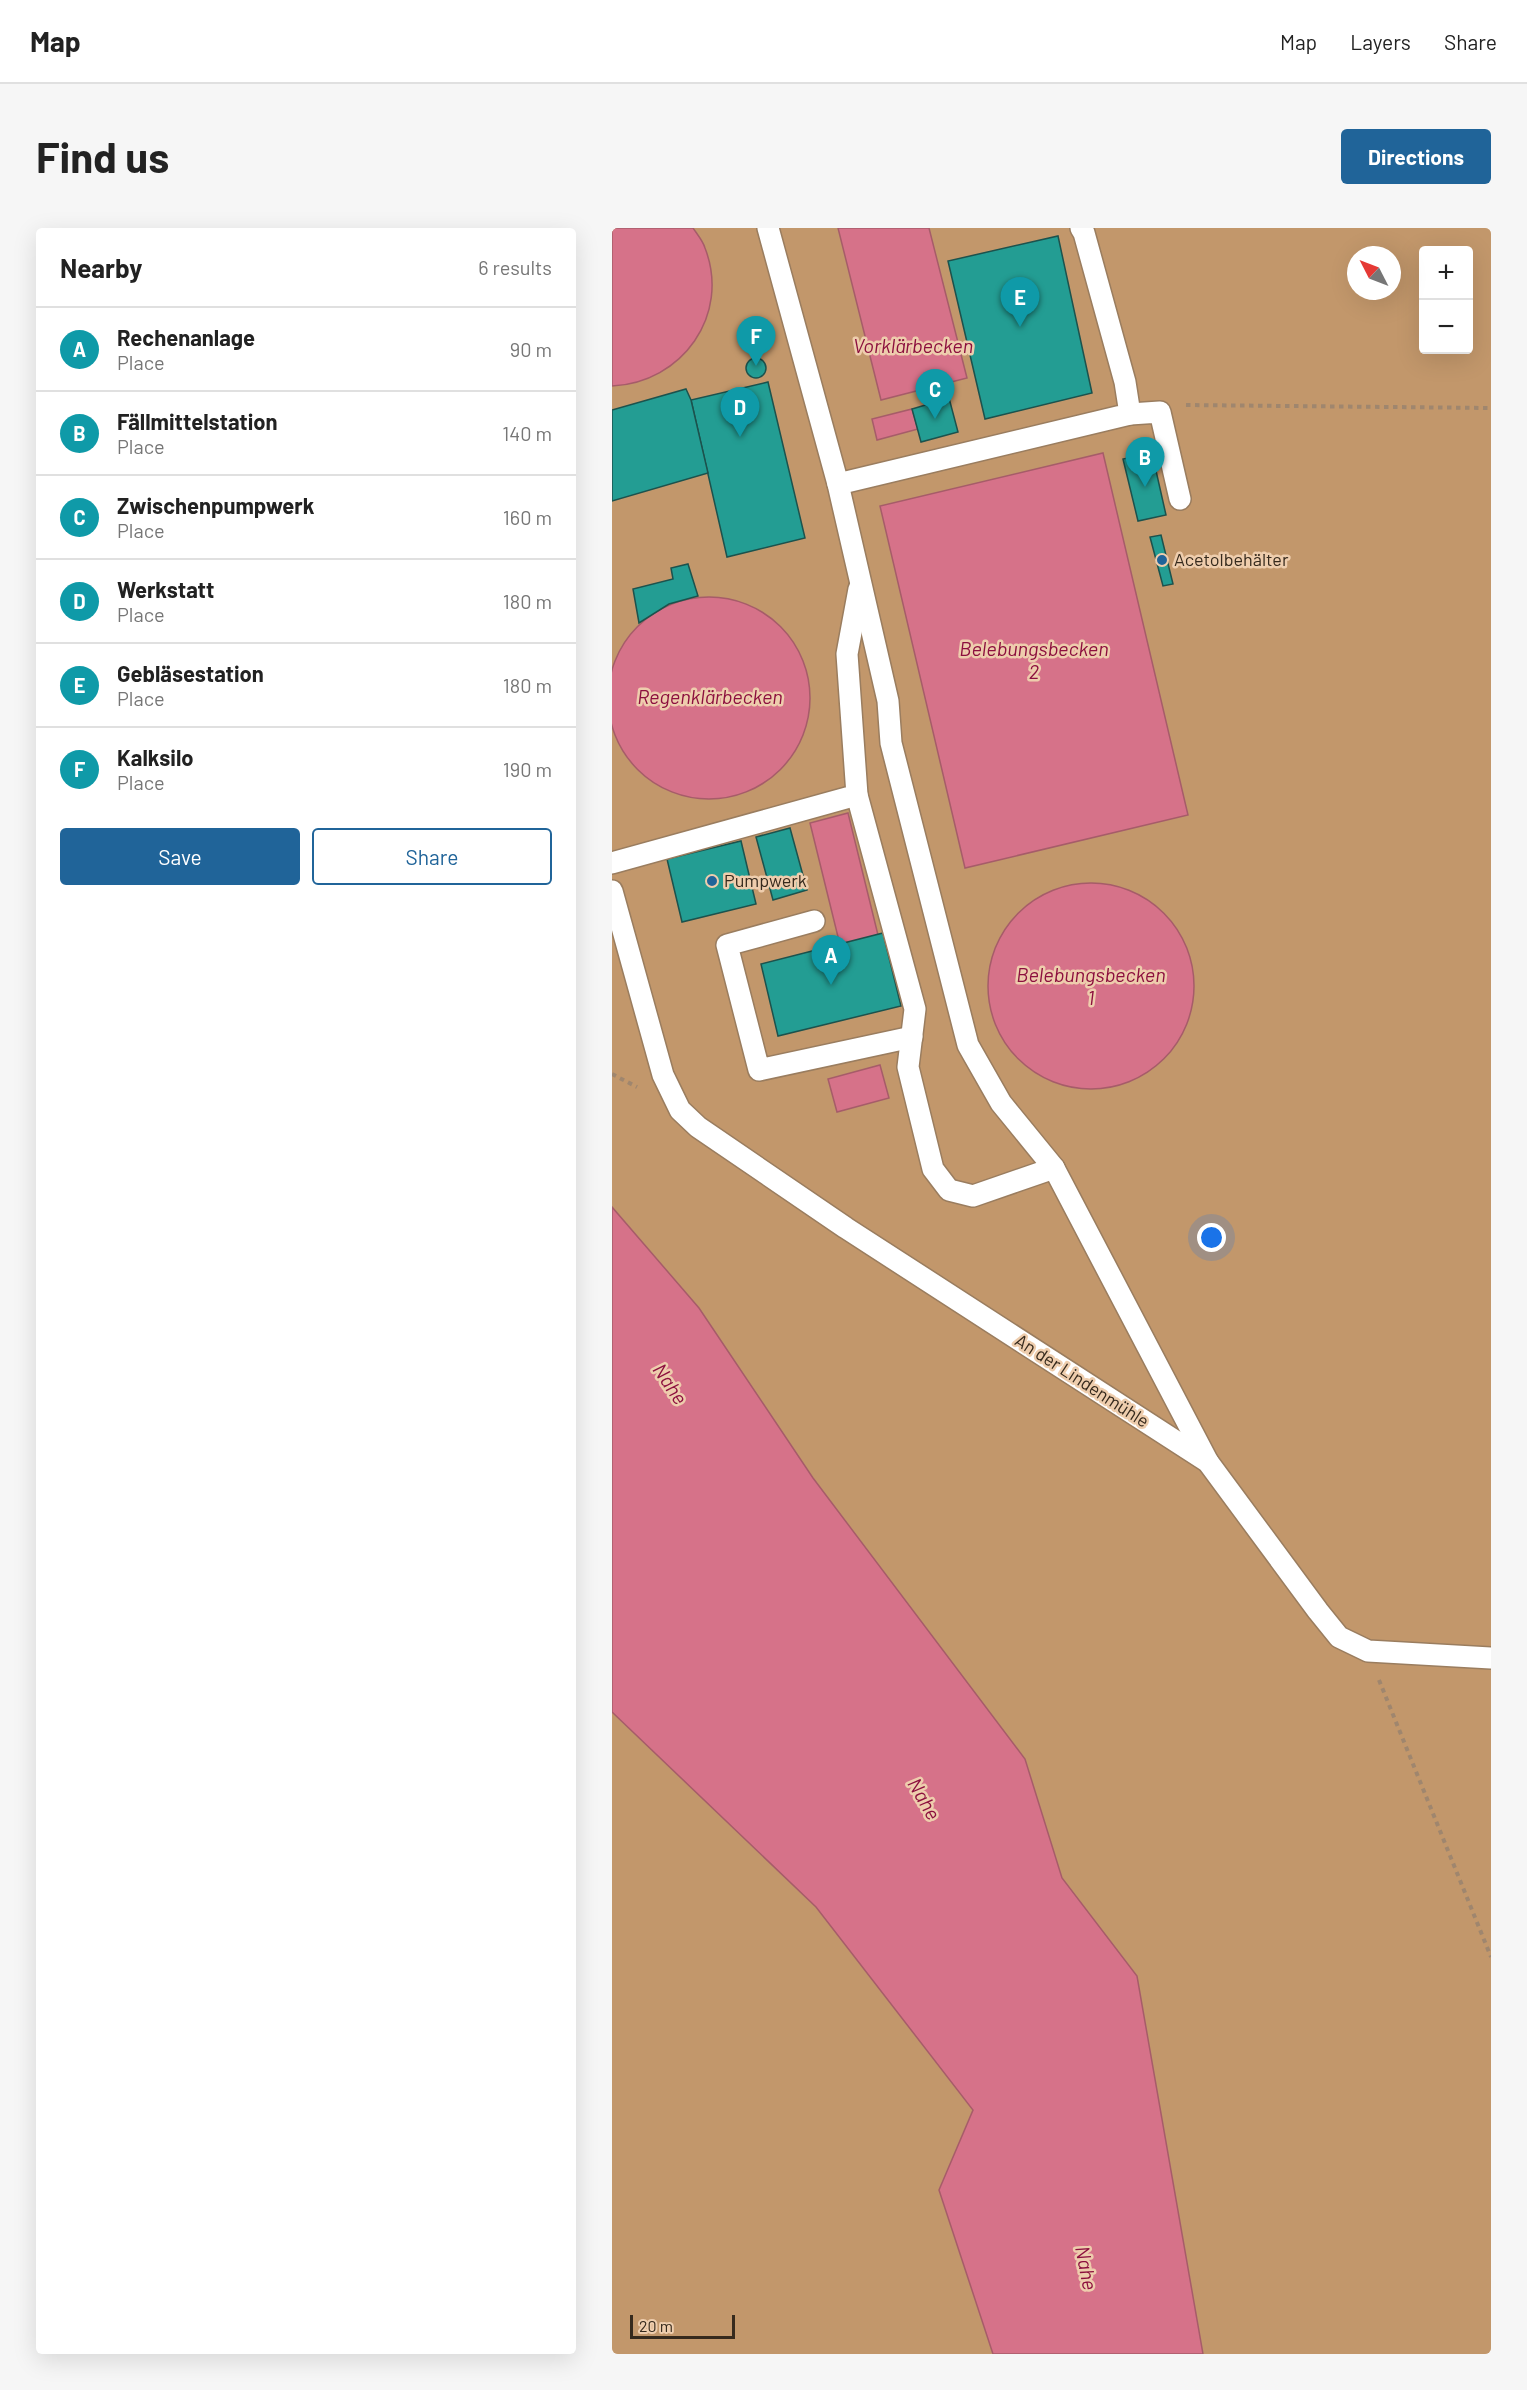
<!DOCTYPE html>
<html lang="en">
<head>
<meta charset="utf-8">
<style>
	body { margin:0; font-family:Barlow,sans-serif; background:#f6f6f6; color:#222 }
	.controls { position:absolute; right:18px; top:18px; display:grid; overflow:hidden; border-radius:6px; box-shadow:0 6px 24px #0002 }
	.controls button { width:54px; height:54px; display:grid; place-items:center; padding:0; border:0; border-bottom:2px solid #e0e0e0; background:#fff; color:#222; font:30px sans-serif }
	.compass { position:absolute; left:735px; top:18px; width:54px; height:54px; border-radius:50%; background:#fff; box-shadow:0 6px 24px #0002; rotate:312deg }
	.scale { position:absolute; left:18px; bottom:15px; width:105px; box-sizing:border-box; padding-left:6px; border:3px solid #362a1d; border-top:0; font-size:16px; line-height:21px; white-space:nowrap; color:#362a1d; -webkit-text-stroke:4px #eecdad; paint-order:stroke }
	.you { position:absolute; left:600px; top:1010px; width:21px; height:21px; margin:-15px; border:4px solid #fff; border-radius:50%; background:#1a73e8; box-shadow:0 0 0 9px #1a73e833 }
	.badge { display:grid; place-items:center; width:39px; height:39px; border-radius:50%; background:#206499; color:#fff; font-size:20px; font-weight:700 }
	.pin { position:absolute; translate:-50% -50px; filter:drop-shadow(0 2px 3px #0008) }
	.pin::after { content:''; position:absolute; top:32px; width:21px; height:18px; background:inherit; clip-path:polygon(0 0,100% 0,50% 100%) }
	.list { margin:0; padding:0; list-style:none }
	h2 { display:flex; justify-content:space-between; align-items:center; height:78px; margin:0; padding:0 24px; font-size:26px }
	h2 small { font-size:20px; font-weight:400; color:#767676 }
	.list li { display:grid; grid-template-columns:39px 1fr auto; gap:18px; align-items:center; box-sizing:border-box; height:84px; padding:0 24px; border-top:2px solid #e0e0e0 }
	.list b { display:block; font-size:22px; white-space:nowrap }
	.list p { margin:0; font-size:20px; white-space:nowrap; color:#767676 }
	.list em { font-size:20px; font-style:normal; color:#767676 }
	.actions { display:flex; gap:12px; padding:18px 24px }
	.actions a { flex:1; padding:14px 0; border:2px solid #206499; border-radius:6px; text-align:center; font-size:21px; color:#206499 }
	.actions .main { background:#206499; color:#fff }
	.map { position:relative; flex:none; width:879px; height:2126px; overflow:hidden; border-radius:6px }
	header { display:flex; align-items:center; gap:36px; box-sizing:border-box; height:84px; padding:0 30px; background:#fff; border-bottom:2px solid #e0e0e0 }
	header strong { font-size:28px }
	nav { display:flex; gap:33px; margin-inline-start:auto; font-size:21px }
	.intro { display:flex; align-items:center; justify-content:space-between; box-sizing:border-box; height:144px; padding:0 36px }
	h1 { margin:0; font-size:42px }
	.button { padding:15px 27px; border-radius:6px; background:#206499; color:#fff; font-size:21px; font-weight:700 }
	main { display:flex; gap:36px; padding:0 36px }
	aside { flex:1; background:#fff; border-radius:6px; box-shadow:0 6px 24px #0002 }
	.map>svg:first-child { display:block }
	.green { fill:#c2976b; fill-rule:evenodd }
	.water { fill:#d67289; stroke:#a65c69; stroke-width:1.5 }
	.building { fill:#239d93; stroke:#1c524d; stroke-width:1.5 }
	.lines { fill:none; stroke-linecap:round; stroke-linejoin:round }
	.lane-casing { stroke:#9a7d5f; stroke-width:24 }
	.path { stroke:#9f866e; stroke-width:4; stroke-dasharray:4.5 4.5; stroke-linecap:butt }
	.lane { stroke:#fff; stroke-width:21 }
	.poi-dot { fill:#206499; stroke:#eecdad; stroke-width:2 }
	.labels { text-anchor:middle; stroke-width:5; stroke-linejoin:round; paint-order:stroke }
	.poi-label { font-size:18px; fill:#362a1d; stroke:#eecdad; text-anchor:start }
	.street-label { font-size:18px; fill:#362a1d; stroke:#eecdad }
	.water-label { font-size:20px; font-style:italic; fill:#8c0f3e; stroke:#eecdad }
</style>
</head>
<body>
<header>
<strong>Map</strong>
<nav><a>Map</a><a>Layers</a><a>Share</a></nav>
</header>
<div class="intro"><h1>Find us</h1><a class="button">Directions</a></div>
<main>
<aside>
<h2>Nearby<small>6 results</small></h2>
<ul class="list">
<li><span class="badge" style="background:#0f9aa8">A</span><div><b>Rechenanlage</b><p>Place</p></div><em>90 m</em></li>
<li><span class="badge" style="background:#0f9aa8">B</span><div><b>Fällmittelstation</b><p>Place</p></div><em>140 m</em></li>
<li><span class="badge" style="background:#0f9aa8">C</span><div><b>Zwischenpumpwerk</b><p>Place</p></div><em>160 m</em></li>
<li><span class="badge" style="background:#0f9aa8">D</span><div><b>Werkstatt</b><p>Place</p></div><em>180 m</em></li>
<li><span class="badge" style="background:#0f9aa8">E</span><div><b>Gebläsestation</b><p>Place</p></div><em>180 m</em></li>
<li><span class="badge" style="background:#0f9aa8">F</span><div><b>Kalksilo</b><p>Place</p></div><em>190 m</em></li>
</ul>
<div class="actions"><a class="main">Save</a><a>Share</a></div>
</aside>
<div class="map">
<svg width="879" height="2126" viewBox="0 0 879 2126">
	<rect width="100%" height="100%" fill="#e0c0a0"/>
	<!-- green -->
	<g class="green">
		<path d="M0,0H879V2126H591L525,1748L450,1650L413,1531L201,1250L87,1080L0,979ZM812,22H856V122H812ZM744,27H780V63H744Z"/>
		<polygon points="0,1484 204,1679 361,1882 327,1962 381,2126 0,2126"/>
	</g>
	<!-- water -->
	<g class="water">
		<path d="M0,0H81C85,6 91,13 93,20C119,87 70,155 0,158Z"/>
		<polygon points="226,0 317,0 355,150 269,172"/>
		<polygon points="300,181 306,201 265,212 260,191"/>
		<polygon points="491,225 576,587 353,640 268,278"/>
		<circle cx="97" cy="470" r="101"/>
		<polygon points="236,585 266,707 228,717 198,595"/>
		<circle cx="479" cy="758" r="103"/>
		<polygon points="268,837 277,870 225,884 216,851"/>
		<polygon points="0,979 87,1080 201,1250 413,1531 450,1650 525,1748 591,2126 381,2126 327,1962 361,1882 204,1679 0,1484"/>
	</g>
	<!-- building -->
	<g class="building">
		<polygon points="446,8 480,165 373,191 336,33"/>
		<circle cx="144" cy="140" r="10"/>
		<polygon points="156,154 193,310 115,329 79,172"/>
		<polygon points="74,161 79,172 96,245 0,273 0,182"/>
		<polygon points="337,170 346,204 309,214 300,181"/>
		<polygon points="540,225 554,287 526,293 511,231"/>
		<polygon points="549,307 561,356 551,358 538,309"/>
		<polygon points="76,336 86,368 57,376 27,395 21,361 61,351 59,340"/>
		<polygon points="178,600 195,662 161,672 144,609"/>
		<polygon points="129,613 144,676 70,694 55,631"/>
		<polygon points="271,705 289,778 166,808 149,736"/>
	</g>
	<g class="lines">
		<!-- lane casing -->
		<g class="lane-casing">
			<g id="lane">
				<polyline points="156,0 226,256 276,473 279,515 356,817 389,875 442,940 596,1234"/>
				<polyline points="518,186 548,184 568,271"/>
				<polyline points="226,256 518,186 513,154 472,5 469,0"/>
				<polyline points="245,567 303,781 296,839 321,941 337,962 361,968 442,940"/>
				<polyline points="0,635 245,567 235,426 247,361"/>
				<polyline points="0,663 51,847 68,882 86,899 234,1000 596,1234 706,1383 727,1409 756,1423 879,1430"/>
				<polyline points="202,693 115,717 147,842 300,809"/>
			</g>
		</g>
		<!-- path -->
		<g class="path">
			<polyline points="574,177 879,180"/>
			<polyline points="0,846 25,859"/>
			<polyline points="767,1452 879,1729"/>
		</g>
		<!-- lane -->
		<use href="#lane" class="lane"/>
	</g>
	<!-- markers -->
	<g class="poi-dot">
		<circle cx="550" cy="332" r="6"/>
		<circle cx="100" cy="653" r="6"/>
	</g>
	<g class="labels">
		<!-- poi labels -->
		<g class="poi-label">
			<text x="562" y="338">Acetolbehälter</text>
			<text x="112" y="659">Pumpwerk</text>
		</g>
		<!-- street labels -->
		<g class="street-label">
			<text transform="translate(470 1153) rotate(33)" y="6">An der Lindenmühle</text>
		</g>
		<!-- water labels -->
		<g class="water-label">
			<text x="301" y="125">Vorklärbecken</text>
			<text x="422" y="428">Belebungsbecken<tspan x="422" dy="23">2</tspan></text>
			<text x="98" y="476">Regenklärbecken</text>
			<text x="479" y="754">Belebungsbecken<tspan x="479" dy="23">1</tspan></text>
			<text transform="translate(58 1156) rotate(56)" y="7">Nahe</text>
			<text transform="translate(312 1571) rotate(60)" y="7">Nahe</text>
			<text transform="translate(474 2040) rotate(79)" y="7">Nahe</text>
		</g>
	</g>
</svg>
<div class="controls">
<button>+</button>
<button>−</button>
</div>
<svg class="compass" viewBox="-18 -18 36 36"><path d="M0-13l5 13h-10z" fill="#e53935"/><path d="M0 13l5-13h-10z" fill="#767676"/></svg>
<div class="scale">20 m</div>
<div class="you"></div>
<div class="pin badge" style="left:219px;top:757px;background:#0f9aa8">A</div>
<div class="pin badge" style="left:533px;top:259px;background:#0f9aa8">B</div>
<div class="pin badge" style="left:323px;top:191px;background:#0f9aa8">C</div>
<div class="pin badge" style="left:128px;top:209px;background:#0f9aa8">D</div>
<div class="pin badge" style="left:408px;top:99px;background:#0f9aa8">E</div>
<div class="pin badge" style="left:144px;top:138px;background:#0f9aa8">F</div>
</div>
</main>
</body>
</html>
